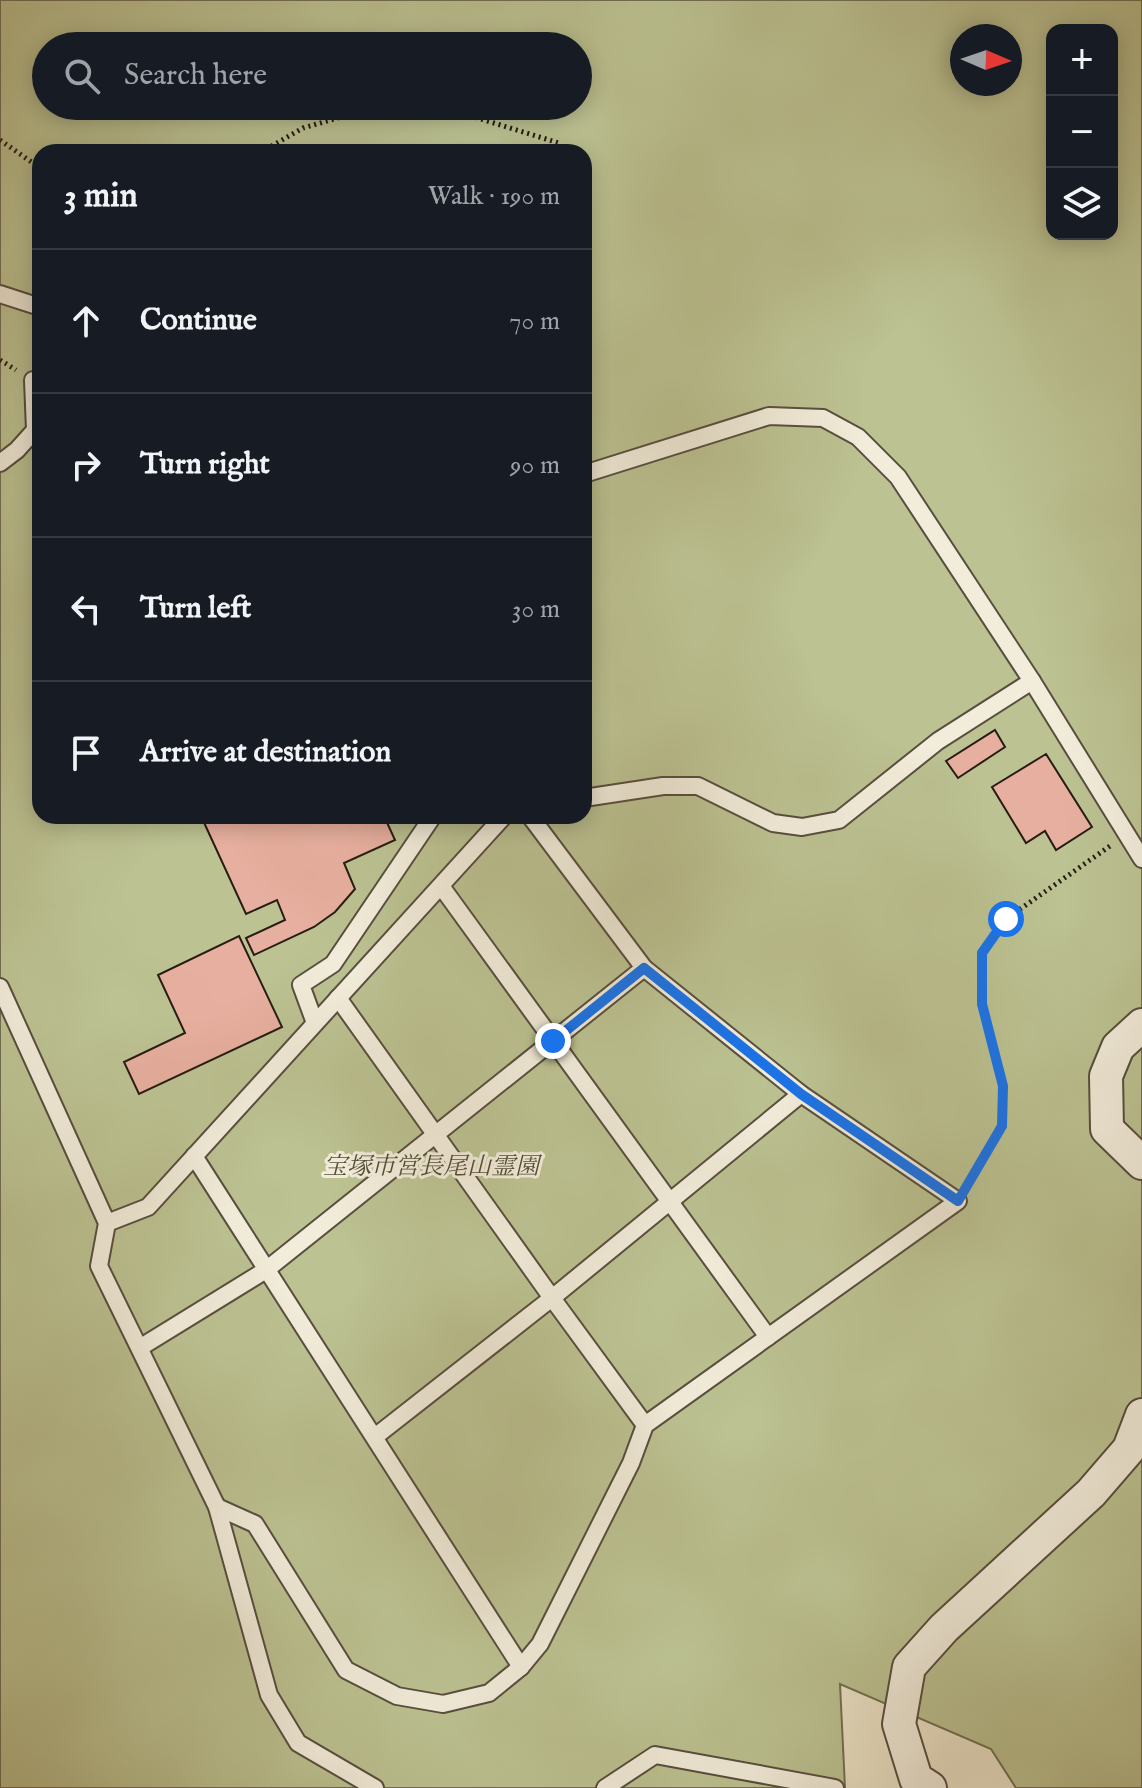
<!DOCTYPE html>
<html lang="en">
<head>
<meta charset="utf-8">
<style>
	body { margin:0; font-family:"IM FELL English","Noto Serif JP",serif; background:#242831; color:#f1f3f6 }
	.controls { position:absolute; right:24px; top:24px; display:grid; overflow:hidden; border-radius:16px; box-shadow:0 4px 20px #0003 }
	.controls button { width:72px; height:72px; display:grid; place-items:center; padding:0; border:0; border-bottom:2px solid #363941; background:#171b24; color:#f1f3f6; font:40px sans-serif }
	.compass { position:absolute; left:950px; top:24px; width:72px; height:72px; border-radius:50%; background:#171b24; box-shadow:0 4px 20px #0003; rotate:92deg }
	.stop { position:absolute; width:24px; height:24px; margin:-18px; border:6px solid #1a73e8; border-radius:50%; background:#fff }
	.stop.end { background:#1a73e8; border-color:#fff; box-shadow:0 2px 8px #0008 }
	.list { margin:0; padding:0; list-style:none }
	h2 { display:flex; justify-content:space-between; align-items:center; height:104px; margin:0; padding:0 32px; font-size:34px }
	h2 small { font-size:26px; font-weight:400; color:#9ea1a6 }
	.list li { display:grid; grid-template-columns:52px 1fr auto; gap:24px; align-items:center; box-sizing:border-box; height:144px; padding:0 32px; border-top:2px solid #363941 }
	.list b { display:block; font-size:30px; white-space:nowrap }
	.list em { font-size:26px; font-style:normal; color:#9ea1a6 }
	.icon { flex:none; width:44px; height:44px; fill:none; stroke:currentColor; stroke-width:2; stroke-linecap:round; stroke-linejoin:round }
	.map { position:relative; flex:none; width:1142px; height:1788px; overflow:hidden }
	.search { position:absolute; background:#171b24; box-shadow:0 4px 20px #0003; left:32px; top:32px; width:560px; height:88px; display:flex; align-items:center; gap:20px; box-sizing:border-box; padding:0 28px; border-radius:44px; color:#9ea1a6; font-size:30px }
	.panel { position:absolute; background:#171b24; box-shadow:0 4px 20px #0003; left:32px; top:144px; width:560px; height:680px; border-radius:24px }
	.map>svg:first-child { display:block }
	.green { fill:#bcc292; stroke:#726f52; stroke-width:2; fill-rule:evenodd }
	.building { fill:#e7af9f; stroke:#271c12; stroke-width:2 }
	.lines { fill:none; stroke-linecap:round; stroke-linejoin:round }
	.lane-casing { stroke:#584e3f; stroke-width:20 }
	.street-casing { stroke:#584e3f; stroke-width:36 }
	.path { stroke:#271c12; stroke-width:5; stroke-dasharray:2 4; stroke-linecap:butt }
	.lane { stroke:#f2eddb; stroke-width:16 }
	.street { stroke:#f2eddb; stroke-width:32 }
	.route { stroke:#1a73e8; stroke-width:10 }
	.labels { text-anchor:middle; stroke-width:6; stroke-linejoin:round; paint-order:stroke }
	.park-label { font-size:24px; font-style:italic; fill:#544e38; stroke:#f2eddb }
</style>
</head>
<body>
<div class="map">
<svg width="1142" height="1788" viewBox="0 0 1142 1788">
	<rect width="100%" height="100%" fill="#ebe3c7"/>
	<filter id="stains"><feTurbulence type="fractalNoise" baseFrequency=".0025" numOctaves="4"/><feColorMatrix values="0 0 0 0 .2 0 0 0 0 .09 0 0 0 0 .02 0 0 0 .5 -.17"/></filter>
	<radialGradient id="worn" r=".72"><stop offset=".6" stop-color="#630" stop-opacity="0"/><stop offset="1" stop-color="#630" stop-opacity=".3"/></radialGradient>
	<!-- green -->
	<path class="green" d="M0,0H1142V1788H1016L991,1749L840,1684L845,1788H0ZM1052,30H1112V234H1052ZM962,36H1010V84H962ZM46,46H578V106H46ZM40,152H584V816H40Z"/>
	<!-- building -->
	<g class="building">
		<polygon points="995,730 1005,747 958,778 946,761"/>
		<polygon points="1046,754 1092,827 1056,850 1045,831 1026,843 992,787"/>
		<polygon points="201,816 384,816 395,840 344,863 355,889 335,912 314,927 254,955 246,938 285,920 277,900 246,914"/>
		<polygon points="239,936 282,1027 139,1094 124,1062 185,1033 158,975"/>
	</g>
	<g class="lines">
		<!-- lane casing -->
		<g class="lane-casing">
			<g id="lane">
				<polyline points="0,294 40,307"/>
				<polyline points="0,463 17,450 35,430 33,380"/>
				<polyline points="584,474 769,416 823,418 858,437 898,477 1032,681 1142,859"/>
				<polyline points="584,798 663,786 698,786 773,823 802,827 839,820 938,741 1032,681"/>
				<polyline points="441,886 768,1337"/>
				<polyline points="0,987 107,1223 99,1266 217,1507 269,1695 298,1743 375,1788"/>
				<polyline points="338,998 552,1298 645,1425"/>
				<polyline points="315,1023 301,985 333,964 433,816"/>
				<polyline points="194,1156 521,1667"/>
				<polyline points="107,1223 148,1207 504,816"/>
				<polyline points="141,1347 266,1270 644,968"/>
				<polyline points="376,1436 552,1298 801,1094"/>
				<polyline points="217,1507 255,1524 346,1670 397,1696 443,1704 489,1693 521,1667 540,1644 631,1463 645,1425 958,1201 801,1094 644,968 530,816"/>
				<polyline points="605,1788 655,1755 835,1788"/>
			</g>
		</g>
		<!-- street casing -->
		<g class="street-casing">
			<g id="street">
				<polyline points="1142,1025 1118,1047 1106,1076 1107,1129 1142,1163"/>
				<polyline points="930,1788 916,1779 899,1724 909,1667 944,1628 1091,1493 1129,1449 1142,1415"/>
			</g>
		</g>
		<!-- path -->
		<g class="path">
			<polyline points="381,106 445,108 559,143 558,152"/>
			<polyline points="0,140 40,168"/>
			<polyline points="261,152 303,128 379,106"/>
			<polyline points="0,360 16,370"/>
			<polyline points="969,1183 1002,1126 1003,1086 982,1004 982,953 1006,919 1110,846"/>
		</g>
		<!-- lane -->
		<use href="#lane" class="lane"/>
		<!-- street -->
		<use href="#street" class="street"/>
	</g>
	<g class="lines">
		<!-- route -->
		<polyline class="route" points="553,1041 644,968 801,1094 958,1201 1002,1126 1003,1086 982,1004 982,953 1006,919"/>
	</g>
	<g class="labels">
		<!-- park labels -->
		<g class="park-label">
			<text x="431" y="1174">宝塚市営長尾山霊園</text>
		</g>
	</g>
	<rect width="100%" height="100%" filter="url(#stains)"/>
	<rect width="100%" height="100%" fill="url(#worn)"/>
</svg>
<div class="controls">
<button>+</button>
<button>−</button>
<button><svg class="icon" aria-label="layers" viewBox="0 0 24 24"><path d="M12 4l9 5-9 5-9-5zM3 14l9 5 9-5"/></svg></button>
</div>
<svg class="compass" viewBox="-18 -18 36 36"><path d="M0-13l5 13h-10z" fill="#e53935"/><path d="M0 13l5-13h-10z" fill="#9ea1a6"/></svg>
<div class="stop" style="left:1006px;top:919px"></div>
<div class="stop end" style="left:553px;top:1041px"></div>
<div class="search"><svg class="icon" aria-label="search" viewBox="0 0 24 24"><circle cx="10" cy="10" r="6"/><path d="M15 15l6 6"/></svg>Search here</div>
<section class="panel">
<h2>3 min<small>Walk · 190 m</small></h2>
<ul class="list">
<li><svg class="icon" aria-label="ahead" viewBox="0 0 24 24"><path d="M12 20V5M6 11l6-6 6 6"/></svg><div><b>Continue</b></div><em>70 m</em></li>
<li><svg class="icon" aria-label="right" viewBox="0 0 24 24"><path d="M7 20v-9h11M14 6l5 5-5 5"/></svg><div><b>Turn right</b></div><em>90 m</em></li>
<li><svg class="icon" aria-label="left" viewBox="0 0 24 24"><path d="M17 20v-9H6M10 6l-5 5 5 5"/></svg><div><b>Turn left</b></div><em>30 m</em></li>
<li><svg class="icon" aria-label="arrive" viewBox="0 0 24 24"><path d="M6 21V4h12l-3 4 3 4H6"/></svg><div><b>Arrive at destination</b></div></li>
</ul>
</section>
</div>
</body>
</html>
